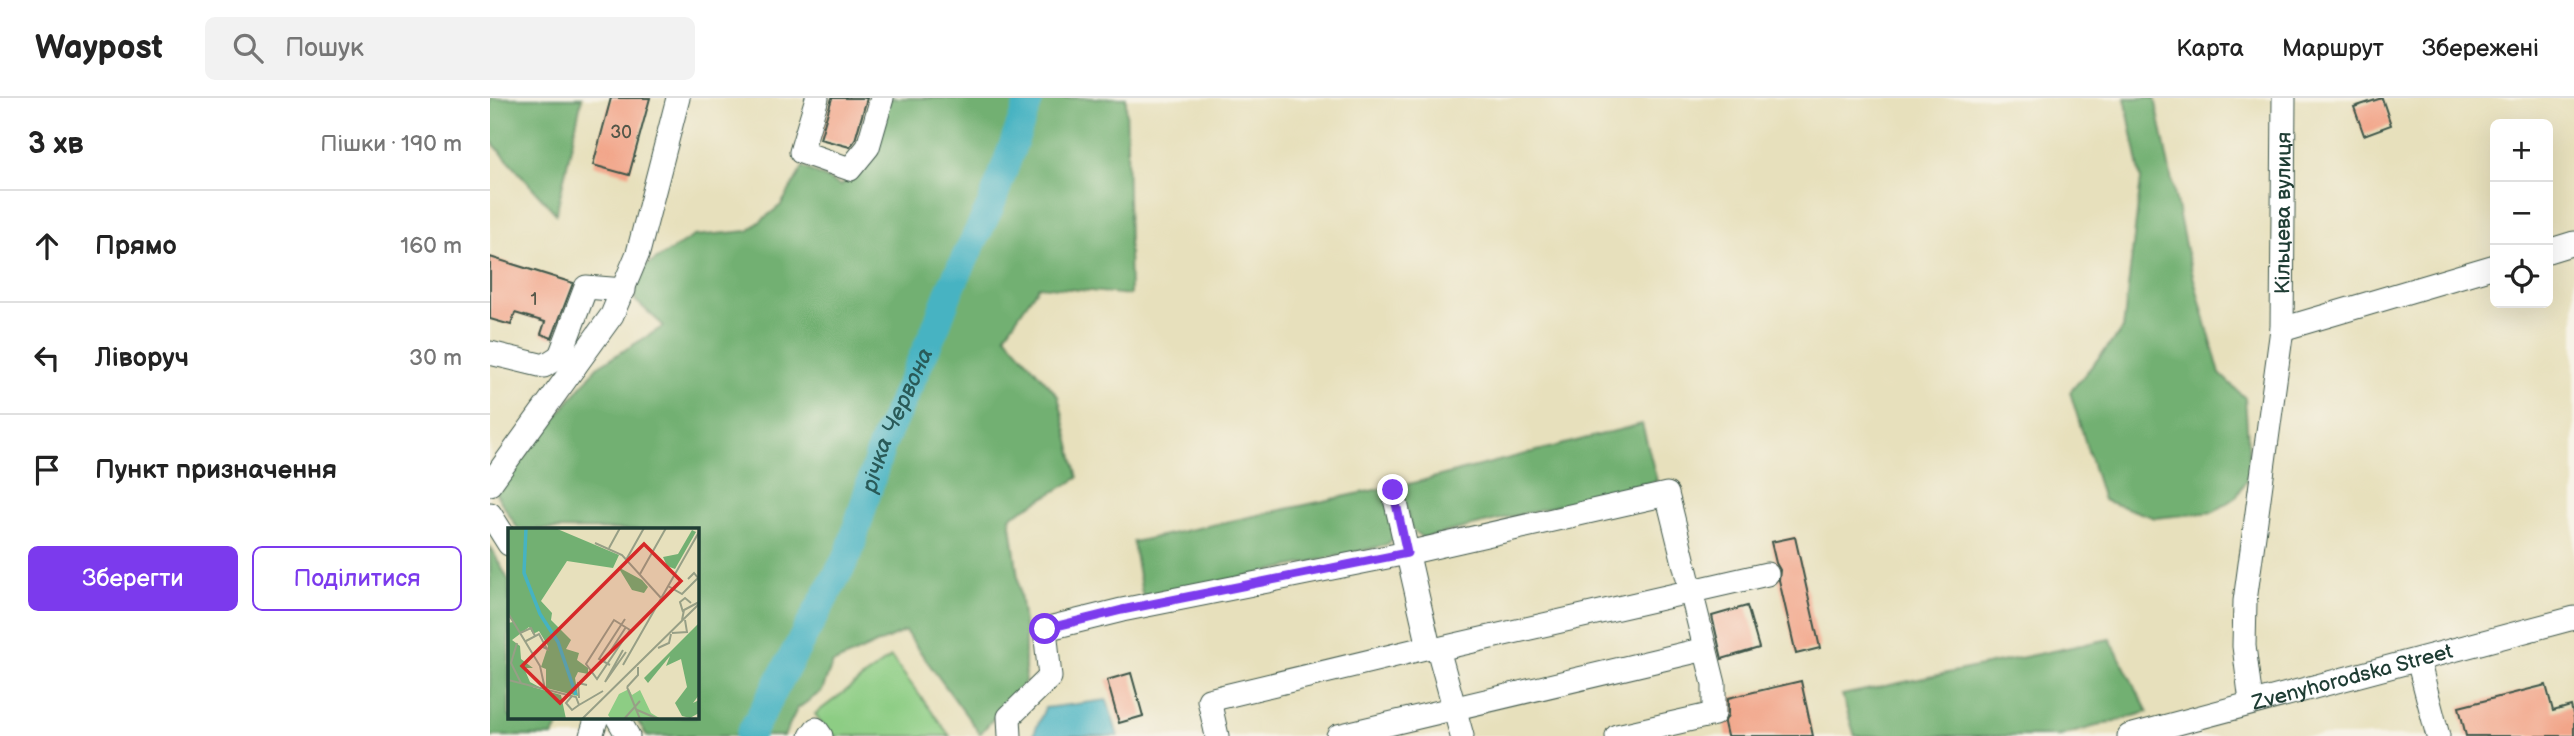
<!DOCTYPE html>
<html lang="uk">
<head>
<meta charset="utf-8">
<style>
	body { margin:0; font-family:"Balsamiq Sans",sans-serif; background:#f2f2f2; color:#222 }
	.controls { position:absolute; right:21px; top:21px; display:grid; overflow:hidden; border-radius:10px; box-shadow:0 7px 28px #0002 }
	.controls button { width:63px; height:63px; display:grid; place-items:center; padding:0; border:0; border-bottom:2px solid #e0e0e0; background:#fff; color:#222; font:35px sans-serif }
	.stop { position:absolute; width:21px; height:21px; margin:-16px; border:5px solid #7c3aed; border-radius:50%; background:#fff }
	.stop.end { background:#7c3aed; border-color:#fff; box-shadow:0 2px 7px #0008 }
	.list { margin:0; padding:0; list-style:none }
	h2 { display:flex; justify-content:space-between; align-items:center; height:91px; margin:0; padding:0 28px; font-size:30px }
	h2 small { font-size:23px; font-weight:400; color:#767676 }
	.list li { display:grid; grid-template-columns:46px 1fr auto; gap:21px; align-items:center; box-sizing:border-box; height:112px; padding:0 28px; border-top:2px solid #e0e0e0 }
	.list b { display:block; font-size:26px; white-space:nowrap }
	.list em { font-size:23px; font-style:normal; color:#767676 }
	.actions { display:flex; gap:14px; padding:21px 28px }
	.actions a { flex:1; padding:16px 0; border:2px solid #7c3aed; border-radius:10px; text-align:center; font-size:24px; color:#7c3aed }
	.actions .main { background:#7c3aed; color:#fff }
	.icon { flex:none; width:38px; height:38px; fill:none; stroke:currentColor; stroke-width:2; stroke-linecap:round; stroke-linejoin:round }
	.map { position:relative; flex:none; width:2084px; height:638px; overflow:hidden }
	header { display:flex; align-items:center; gap:42px; box-sizing:border-box; height:98px; padding:0 35px; background:#fff; border-bottom:2px solid #e0e0e0 }
	header strong { font-size:33px }
	nav { display:flex; gap:38px; margin-inline-start:auto; font-size:24px }
	.search { width:490px; height:63px; background:#f2f2f2; display:flex; align-items:center; gap:18px; box-sizing:border-box; padding:0 24px; border-radius:10px; color:#767676; font-size:26px }
	main { display:flex }
	aside { flex:1; background:#fff }
	.map>svg:first-child { display:block }
	.green { fill:#8dcd84; stroke:#56855c; stroke-width:2 }
	.forest { fill:#72b072; stroke:#487653; stroke-width:2 }
	.water { fill:#46b3c2; stroke:#32787b; stroke-width:2 }
	.lines { fill:none; stroke-linecap:round; stroke-linejoin:round }
	.river { stroke:#46b3c2; stroke-width:28 }
	.building { fill:#f2a589 }
	.minor-casing { stroke:#3d5548; stroke-width:25 }
	.minor { stroke:#fff; stroke-width:23 }
	.route { stroke:#7c3aed; stroke-width:9 }
	.labels { text-anchor:middle; stroke-width:6; stroke-linejoin:round; paint-order:stroke }
	.number-label { font-size:18px; fill:#545749 }
	.street-label { font-size:21px; fill:#1f3d34; stroke:#f7f3e8 }
	.water-label { font-size:23px; font-style:italic; fill:#295a58; stroke:#f7f3e8 }
	.inset-river { fill:none; stroke:#46b3c2; stroke-width:3.5 }
	.inset-road { fill:none; stroke:#979f86; stroke-width:2 }
	.view { fill:#d62828; fill-opacity:0.15; stroke:#d62828; stroke-width:3.5 }
	.inset-edge { fill:none; stroke:#1f3d34; stroke-width:3.5 }
</style>
</head>
<body>
<header>
<strong>Waypost</strong>
<div class="search"><svg class="icon" aria-label="search" viewBox="0 0 24 24"><circle cx="10" cy="10" r="6"/><path d="M15 15l6 6"/></svg>Пошук</div>
<nav><a>Карта</a><a>Маршрут</a><a>Збережені</a></nav>
</header>
<main>
<aside>
<h2>3 хв<small>Пішки · 190 m</small></h2>
<ul class="list">
<li><svg class="icon" aria-label="ahead" viewBox="0 0 24 24"><path d="M12 20V5M6 11l6-6 6 6"/></svg><div><b>Прямо</b></div><em>160 m</em></li>
<li><svg class="icon" aria-label="left" viewBox="0 0 24 24"><path d="M17 20v-9H6M10 6l-5 5 5 5"/></svg><div><b>Ліворуч</b></div><em>30 m</em></li>
<li><svg class="icon" aria-label="arrive" viewBox="0 0 24 24"><path d="M6 21V4h12l-3 4 3 4H6"/></svg><div><b>Пункт призначення</b></div></li>
</ul>
<div class="actions"><a class="main">Зберегти</a><a>Поділитися</a></div>
</aside>
<div class="map">
<svg width="2084" height="638" viewBox="0 0 2084 638">
	<rect width="100%" height="100%" fill="#f7f3e8"/>
	<filter id="ink" filterUnits="userSpaceOnUse"><feTurbulence type="fractalNoise" baseFrequency=".0143" numOctaves="2"/><feDisplacementMap in="SourceGraphic" scale="14" xChannelSelector="R" yChannelSelector="G"/><feConvolveMatrix kernelMatrix="1 2 1 2 8 2 1 2 1" color-interpolation-filters="sRGB"/></filter>
	<filter id="wash" filterUnits="userSpaceOnUse"><feTurbulence type="fractalNoise" baseFrequency=".00686" numOctaves="4" result="noise"/><feDisplacementMap in="SourceGraphic" scale="28" xChannelSelector="R" yChannelSelector="G"/><feGaussianBlur stdDeviation="1.57" result="paint"/><feColorMatrix in="noise" values="0 0 0 0 0 0 0 0 0 0 0 0 0 0 0 0 0 1.4 0 .05"/><feComposite in="paint" operator="in"/></filter>
	<g filter="url(#wash)">
		<rect width="100%" height="100%" fill="#e7e0bc"/>
		<!-- green -->
		<polygon class="green" points="401,559 460,638 341,638 325,616"/>
		<!-- forest -->
		<g class="forest">
			<polygon points="0,0 92,0 66,116 0,42"/>
			<polygon points="398,0 636,0 640,197 549,188 515,237 568,298 588,380 520,419 535,533 535,584 490,636 415,533 342,566 332,593 307,611 294,638 157,638 145,619 206,619 206,432 28,431 5,394 107,269 174,228 145,202 148,173 204,138 258,133 291,107 313,69 351,88 382,54"/>
			<polygon points="1635,0 1665,0 1696,152 1730,276 1755,300 1760,375 1747,398 1724,414 1665,420 1613,402 1580,294 1633,231 1651,81"/>
			<polygon points="1152,326 1167,383 933,440 921,431 911,388"/>
			<polygon points="894,390 905,438 897,447 653,501 643,444"/>
			<polygon points="0,448 19,483 19,619 74,619 62,638 0,638"/>
			<polygon points="1620,541 1658,614 1570,638 1365,638 1352,597"/>
		</g>
		<!-- water -->
		<polygon class="water" points="617,602 628,638 545,638 544,635 555,610"/>
		<g class="lines">
			<!-- river -->
			<path class="river" id="s1" d="M259,638L359,455L392,347L445,231L460,191L501,107L540,0"/>
		</g>
		<g id="blocks">
			<!-- building -->
			<g class="building">
				<polygon points="121,0 160,0 139,77 103,67"/>
				<polygon points="342,0 377,0 365,42 360,49 330,41"/>
				<polygon points="1892,0 1901,27 1874,37 1864,9"/>
				<polygon points="0,159 83,185 62,240 51,236 55,224 25,215 21,227 0,221"/>
				<polygon points="1305,439 1330,550 1306,556 1289,482 1290,472 1286,465 1281,444"/>
				<polygon points="1257,508 1269,550 1232,561 1222,518"/>
				<polygon points="641,575 653,618 629,625 617,582"/>
				<polygon points="1311,583 1323,638 1237,638 1234,625 1238,617 1238,600"/>
				<polygon points="2056,587 2063,613 2081,608 2084,620 2084,638 1976,638 1969,609"/>
			</g>
		</g>
	</g>
	<g filter="url(#ink)">
		<use href="#blocks" fill-opacity="0" stroke="#3d5548" stroke-width="2"/>
		<g class="lines">
			<!-- minor casing -->
			<g class="minor-casing">
				<g id="minor">
					<polyline points="327,0 311,54 360,71 378,49 392,0"/>
					<polyline points="2058,153 2084,145"/>
					<polyline points="1792,231 2005,168"/>
					<polyline points="0,255 54,268 70,258"/>
					<polyline points="85,268 70,258 96,189 134,192"/>
					<polyline points="0,386 122,217 148,155 188,0"/>
					<polyline points="903,392 939,549"/>
					<polyline points="0,416 19,446"/>
					<polyline points="948,551 972,638"/>
					<polyline points="1928,562 1948,638"/>
					<path id="s2" d="M1761,604L1754,548L1755,503L1792,231L1794,0"/>
					<polyline points="127,619 138,638"/>
					<polyline points="101,638 107,619"/>
					<polyline points="321,638 326,631 331,638"/>
					<polyline points="520,638 519,619 560,579 555,531 632,512 917,455 1177,396 1224,586 1224,616 1127,638"/>
					<polyline points="727,638 719,602 939,549 948,551 1277,476"/>
					<polyline points="848,638 1215,551"/>
					<path id="s3" d="M1639,638L2084,520"/>
				</g>
			</g>
			<!-- minor -->
			<use href="#minor" class="minor"/>
		</g>
	</g>
	<g class="lines" filter="url(#ink)">
		<!-- route -->
		<polyline class="route" points="555,531 632,512 917,455 903,392"/>
	</g>
	<g class="labels">
		<!-- number labels -->
		<g class="number-label">
			<text x="131" y="40">30</text>
			<text x="44" y="207">1</text>
		</g>
		<!-- street labels -->
		<g class="street-label">
			<text dy="7" stroke="none"><textPath href="#s2" startOffset="492">Кільцева вулиця</textPath></text>
			<text dy="7" stroke="none"><textPath href="#s3" startOffset="231">Zvenyhorodska Street</textPath></text>
		</g>
		<!-- water labels -->
		<g class="water-label">
			<text dy="8" stroke="none"><textPath href="#s1" startOffset="350">річка Червона</textPath></text>
		</g>
	</g>
	<!-- overview -->
	<g transform="translate(18 430)">
		<rect width="191" height="191" fill="#e7e0bc"/>
		<path d="M121,161L124,167L132,162L143,185L153,191H103L100,187L111,166Z" fill="#8dcd84"/>
		<path d="M0,0H47L111,27L105,40L59,33L33,73L44,85L43,92L63,112L58,121L71,125L69,132L80,140V146L70,144L67,150L70,168L38,160V141L33,139L40,118L31,103L25,106L21,99L4,112L12,118L13,131L25,140H16L22,154L35,161L21,158L53,167L58,191H0V95L5,94L0,88ZM184,2L188,4L167,41L159,38L155,29L170,26ZM110,39L134,52L140,59L136,65L124,62ZM191,95V167L185,175L191,172V185L182,190L174,188L167,175L179,159L173,131L158,138L162,128L140,155L136,150Z" fill="#72b072"/>
		<path class="inset-river" d="M18,0L16,45L32,86L50,114L68,167"/>
		<path class="inset-road" d="M87,15L114,27L153,70M101,20L112,0M118,32L136,0M132,46L158,0M160,58L174,66L190,50L186,45L180,51M175,84L172,74L177,70L183,75M0,85L32,138L37,161M106,92L122,102L89,151L78,136ZM174,92L176,82L191,74M12,105L23,100L27,108M164,105L179,104L177,92M18,113L31,106L39,121L33,118M9,115L3,135L13,155M150,120L161,115L163,106M115,122L97,154L118,124M96,133L118,99M102,137L91,131L117,91M115,137L191,4M0,152L68,169L71,177L64,182L58,175L64,168M119,159L132,191M119,159L130,147V139M71,170L70,155L79,157M71,177L95,163M127,181L150,191M74,191L191,76M116,191L132,173"/>
		<path class="view" d="M136,16L173,53L52,175L14,138Z"/>
		<rect width="191" height="191" class="inset-edge"/>
	</g>
</svg>
<div class="controls">
<button>+</button>
<button>−</button>
<button><svg class="icon" aria-label="locate" viewBox="0 0 24 24"><circle cx="12" cy="12" r="6"/><path d="M12 2v4M12 18v4M2 12h4M18 12h4"/></svg></button>
</div>
<div class="stop" style="left:555px;top:531px"></div>
<div class="stop end" style="left:903px;top:392px"></div>
</div>
</main>
</body>
</html>
